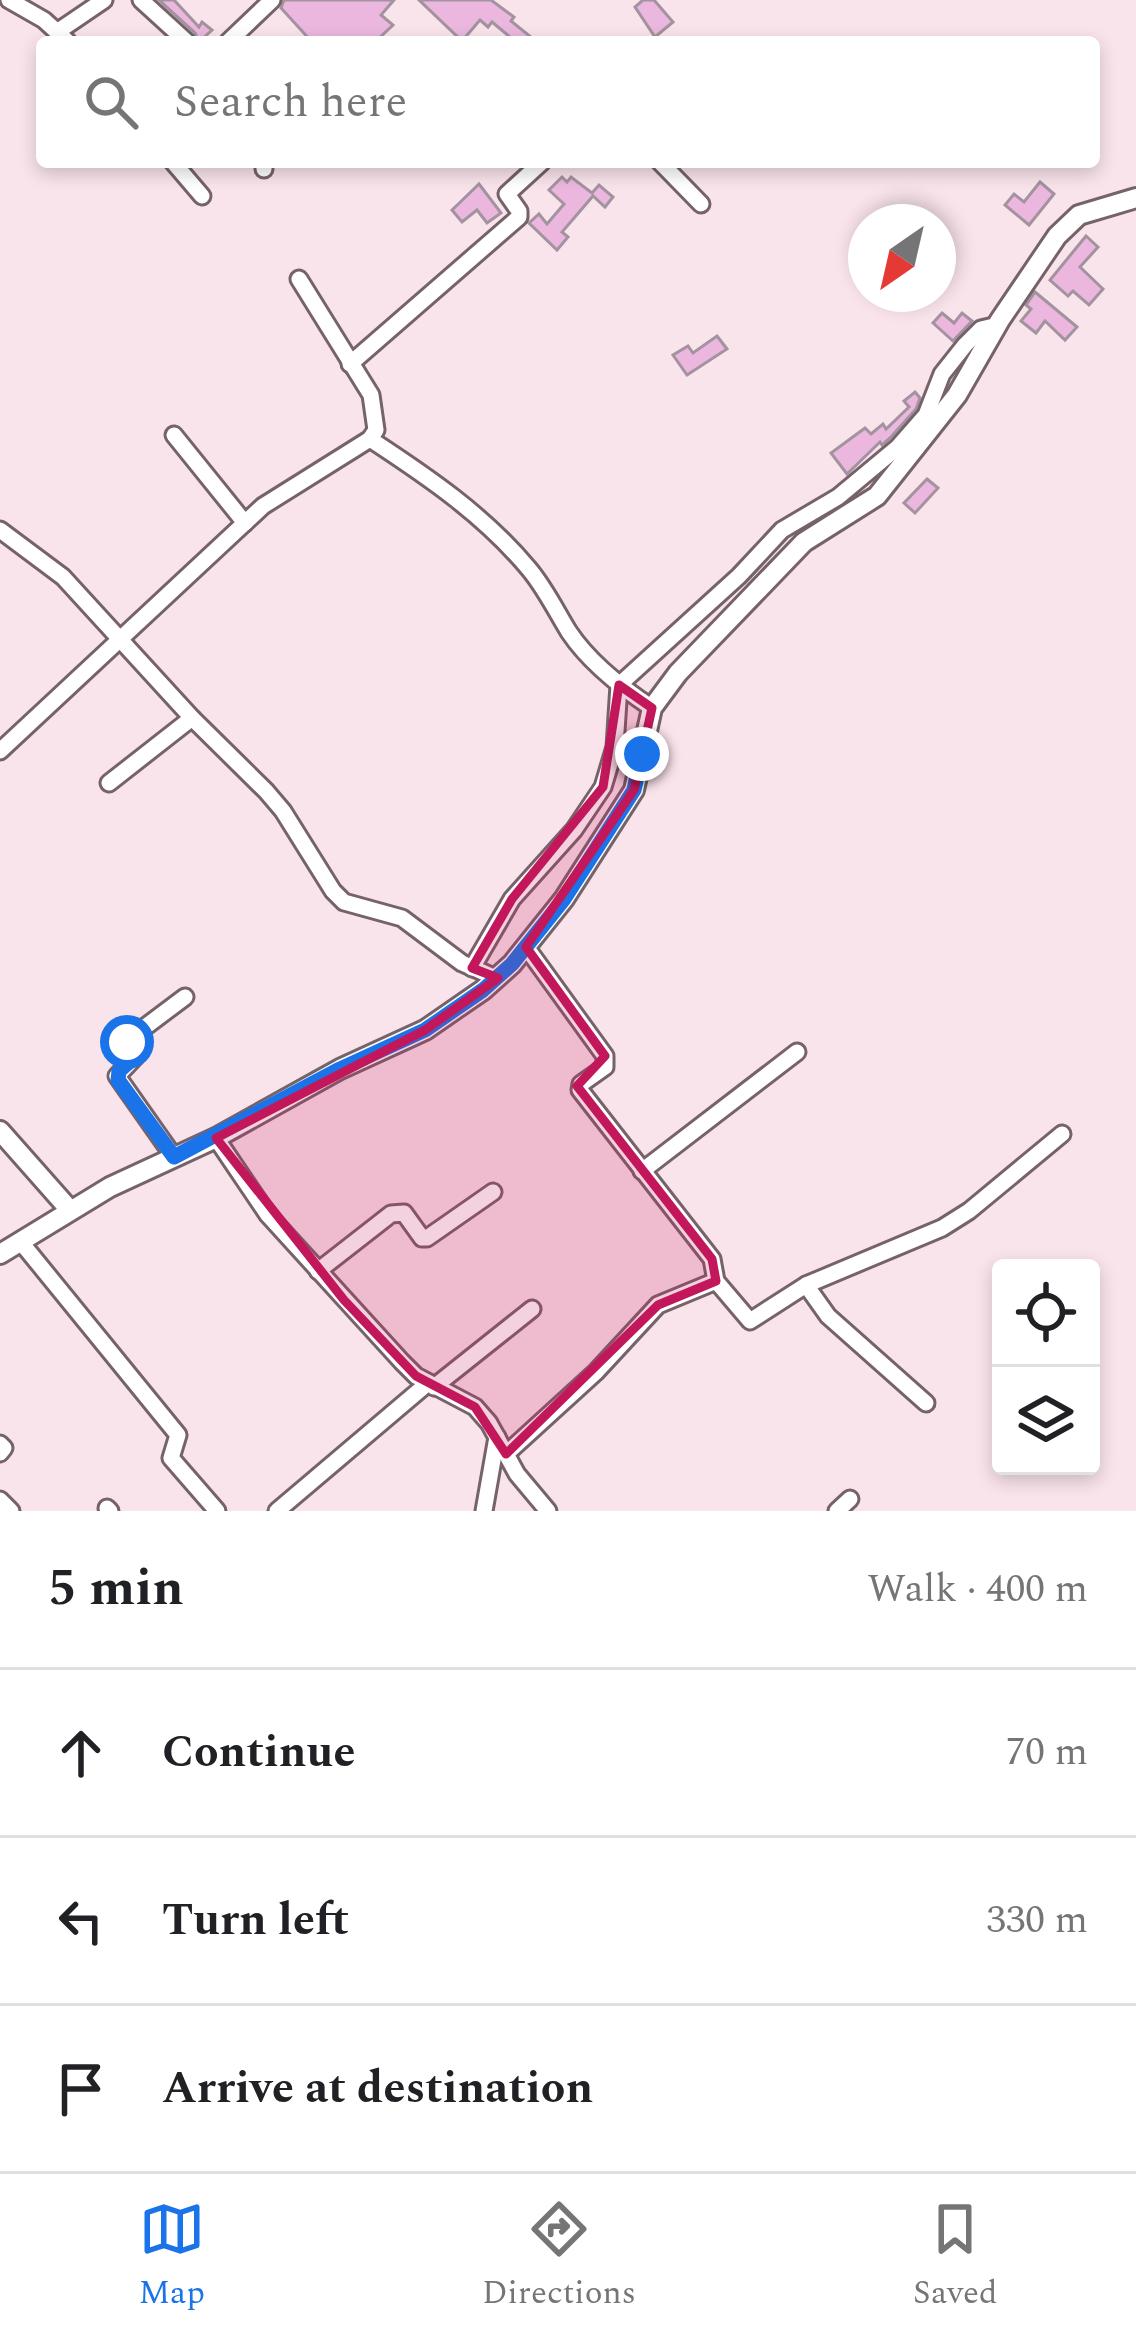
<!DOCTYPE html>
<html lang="en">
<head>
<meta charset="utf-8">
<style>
	body { margin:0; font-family:Spectral,serif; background:#f6f6f6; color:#202124 }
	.controls { position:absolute; right:36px; bottom:36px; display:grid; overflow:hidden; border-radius:12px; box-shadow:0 6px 18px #0003 }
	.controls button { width:108px; height:108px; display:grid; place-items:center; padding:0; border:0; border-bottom:3px solid #e0e0e0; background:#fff; color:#202124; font:60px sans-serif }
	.compass { position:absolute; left:848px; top:204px; width:108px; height:108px; border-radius:50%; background:#fff; box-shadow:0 6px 18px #0003; rotate:214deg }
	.stop { position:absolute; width:36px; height:36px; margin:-27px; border:9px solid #1a73e8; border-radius:50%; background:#fff }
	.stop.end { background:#1a73e8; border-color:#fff; box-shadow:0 3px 12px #0008 }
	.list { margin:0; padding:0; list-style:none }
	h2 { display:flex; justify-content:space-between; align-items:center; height:156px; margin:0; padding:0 48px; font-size:51px }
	h2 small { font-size:39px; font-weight:400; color:#757577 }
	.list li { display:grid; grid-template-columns:78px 1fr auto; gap:36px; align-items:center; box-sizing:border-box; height:168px; padding:0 48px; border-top:3px solid #e0e0e0 }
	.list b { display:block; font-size:45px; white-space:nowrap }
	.list em { font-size:39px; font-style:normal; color:#757577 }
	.icon { flex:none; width:66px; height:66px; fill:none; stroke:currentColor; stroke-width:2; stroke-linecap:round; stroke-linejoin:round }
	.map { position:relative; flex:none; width:1136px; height:1511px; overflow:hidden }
	.search { position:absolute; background:#fff; box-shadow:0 6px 18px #0003; left:36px; right:36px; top:36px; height:132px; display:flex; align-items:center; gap:30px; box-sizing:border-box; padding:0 42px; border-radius:12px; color:#757577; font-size:45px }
	.sheet { height:660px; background:#fff }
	nav { display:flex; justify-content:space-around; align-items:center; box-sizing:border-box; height:168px; border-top:3px solid #e0e0e0; background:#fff; font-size:33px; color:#757577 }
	nav a { display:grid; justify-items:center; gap:6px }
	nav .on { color:#1a73e8 }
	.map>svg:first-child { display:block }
	.building { fill:#ebb7df; stroke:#a3939f; stroke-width:3 }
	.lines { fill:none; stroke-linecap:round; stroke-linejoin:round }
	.minor-casing { stroke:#766369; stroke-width:21 }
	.tertiary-casing { stroke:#766369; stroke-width:24 }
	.minor { stroke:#fff; stroke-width:15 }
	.tertiary { stroke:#fff; stroke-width:18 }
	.route { stroke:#1a73e8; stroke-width:15 }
	.marked { fill:#c2185b; fill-opacity:0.2; stroke:#c2185b; stroke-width:9; stroke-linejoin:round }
</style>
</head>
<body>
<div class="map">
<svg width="1136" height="1511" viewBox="0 0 1136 1511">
	<rect width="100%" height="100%" fill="#fae4ec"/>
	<!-- building -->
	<g class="building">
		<polygon points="159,0 174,0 199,27 202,22 212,30 199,42 195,33"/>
		<polygon points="284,0 394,0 381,15 393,25 375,42 312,42 281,8"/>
		<polygon points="419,0 491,0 514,17 511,21 537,42 516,42 492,22 488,27 480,20 462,41"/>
		<polygon points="643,0 654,0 673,22 655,37 635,7"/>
		<polygon points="562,177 567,182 571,177 592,193 599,185 613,197 605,207 593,196 562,232 568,237 557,250 529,223 539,214 547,224 564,204 549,190"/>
		<polygon points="1040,182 1054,194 1029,225 1005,205 1014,194 1024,202"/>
		<polygon points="479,184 501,213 487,223 477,210 462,222 452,210"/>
		<polygon points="1086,236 1098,247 1080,267 1103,289 1089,305 1073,291 1068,296 1050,280"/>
		<polygon points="1035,292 1077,327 1065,340 1045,321 1036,333 1021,321 1031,309 1026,305"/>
		<polygon points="942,313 954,323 962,313 972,321 953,341 933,323"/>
		<polygon points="717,336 727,349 687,375 673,355 688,346 693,353"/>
		<polygon points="915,392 920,398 916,409 890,438 882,445 880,442 847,474 831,453 865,428 871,434 883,424 886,429 909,407 904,401"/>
		<polygon points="927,479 938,488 915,513 904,503"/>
	</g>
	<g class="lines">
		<!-- minor casing -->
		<g class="minor-casing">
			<g id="minor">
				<polyline points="9,0 44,20 68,42"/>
				<polyline points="141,0 187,42"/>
				<polyline points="57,32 104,0"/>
				<polyline points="228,42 272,0"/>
				<polyline points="173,162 202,196"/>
				<polyline points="660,162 701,204"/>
				<polyline points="264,169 264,162"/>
				<polyline points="350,364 519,217 519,211 507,194 542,162"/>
				<polyline points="174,435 245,523"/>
				<path d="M370,439C428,477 484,515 529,569C545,588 556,611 569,632C589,662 622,688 652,708"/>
				<polyline points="0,530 63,577 192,718 266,791 283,811 333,891 344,902 402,918 462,963 496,978"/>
				<polyline points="0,751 263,506 370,439 376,430 371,395 299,279"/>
				<polyline points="109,783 192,718"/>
				<polyline points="526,947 605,1056 605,1067 581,1084 580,1090 712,1259 716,1281 750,1321 806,1285 942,1228 969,1211 1062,1134"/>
				<polyline points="472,968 512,899 574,830 603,787 615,747 619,685 739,576 782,530 838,497 898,447 926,415 942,374 965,345 981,329 998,325"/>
				<polyline points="216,1138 268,1215 402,1362 416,1376 475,1407 489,1423 517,1474 548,1511"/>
				<polyline points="174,1157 117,1076 136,1056 129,1039 185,997"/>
				<polyline points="642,1171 797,1052"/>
				<polyline points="20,1241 178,1435 171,1458 217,1511"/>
				<polyline points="318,1271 391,1214 404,1213 422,1238 427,1238 493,1192"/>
				<polyline points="806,1285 828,1316 926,1403"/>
				<polyline points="434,1387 532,1309"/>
				<polyline points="0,1444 4,1448 0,1453"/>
				<polyline points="506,1454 596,1372 658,1305 716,1281"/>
				<polyline points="0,1500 11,1511"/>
				<polyline points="107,1508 110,1511"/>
				<polyline points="277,1511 428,1383"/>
				<polyline points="484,1511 497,1437"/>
				<polyline points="837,1511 850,1499"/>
			</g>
		</g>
		<!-- tertiary casing -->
		<g class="tertiary-casing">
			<g id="tertiary">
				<polyline points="0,1131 69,1209"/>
				<polyline points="0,1254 110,1187 216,1138 340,1069 425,1030 483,990 512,964 564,899 634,790 652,708 678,673 804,542 877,496 957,395 1000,320 1057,236 1079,215 1136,198"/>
			</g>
		</g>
		<!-- minor -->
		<use href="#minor" class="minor"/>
		<!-- tertiary -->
		<use href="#tertiary" class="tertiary"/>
	</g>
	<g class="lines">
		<!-- route -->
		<polyline class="route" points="127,1042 136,1056 119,1071 118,1080 174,1157 340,1069 425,1030 483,990 512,964 564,899 634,790 642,754"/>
	</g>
	<!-- marked area -->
	<path class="marked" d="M619,685L652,708L634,790L526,947L605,1056L577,1086L712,1259L716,1281L658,1305L506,1454L475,1407L416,1376L344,1300L216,1138L425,1030L498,978L472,968L512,899L603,787Z"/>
</svg>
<div class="controls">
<button><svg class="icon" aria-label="locate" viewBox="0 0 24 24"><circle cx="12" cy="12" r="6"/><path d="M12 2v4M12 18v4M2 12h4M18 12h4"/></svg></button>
<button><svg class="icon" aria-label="layers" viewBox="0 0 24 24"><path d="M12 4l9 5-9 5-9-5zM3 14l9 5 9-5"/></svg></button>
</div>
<svg class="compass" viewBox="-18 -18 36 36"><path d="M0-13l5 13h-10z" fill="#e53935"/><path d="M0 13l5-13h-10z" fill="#757577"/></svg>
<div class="stop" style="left:127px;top:1042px"></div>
<div class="stop end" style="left:642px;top:754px"></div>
<div class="search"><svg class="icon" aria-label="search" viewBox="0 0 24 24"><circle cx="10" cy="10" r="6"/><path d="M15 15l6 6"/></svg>Search here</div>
</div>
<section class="sheet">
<h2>5 min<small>Walk · 400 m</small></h2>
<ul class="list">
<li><svg class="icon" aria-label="ahead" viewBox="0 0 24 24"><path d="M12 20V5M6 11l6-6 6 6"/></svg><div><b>Continue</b></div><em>70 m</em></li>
<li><svg class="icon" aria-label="left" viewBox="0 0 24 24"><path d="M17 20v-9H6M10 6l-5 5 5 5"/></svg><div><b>Turn left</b></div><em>330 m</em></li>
<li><svg class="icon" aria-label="arrive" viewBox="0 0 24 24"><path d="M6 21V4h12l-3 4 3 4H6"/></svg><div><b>Arrive at destination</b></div></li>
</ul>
</section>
<nav>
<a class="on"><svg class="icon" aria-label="map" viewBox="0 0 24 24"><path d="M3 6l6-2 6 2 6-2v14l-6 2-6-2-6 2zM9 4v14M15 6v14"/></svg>Map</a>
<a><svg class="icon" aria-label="directions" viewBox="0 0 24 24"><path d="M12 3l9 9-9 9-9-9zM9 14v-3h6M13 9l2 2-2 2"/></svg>Directions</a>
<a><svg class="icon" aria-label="saved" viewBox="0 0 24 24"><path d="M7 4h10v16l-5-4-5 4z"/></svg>Saved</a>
</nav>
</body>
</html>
